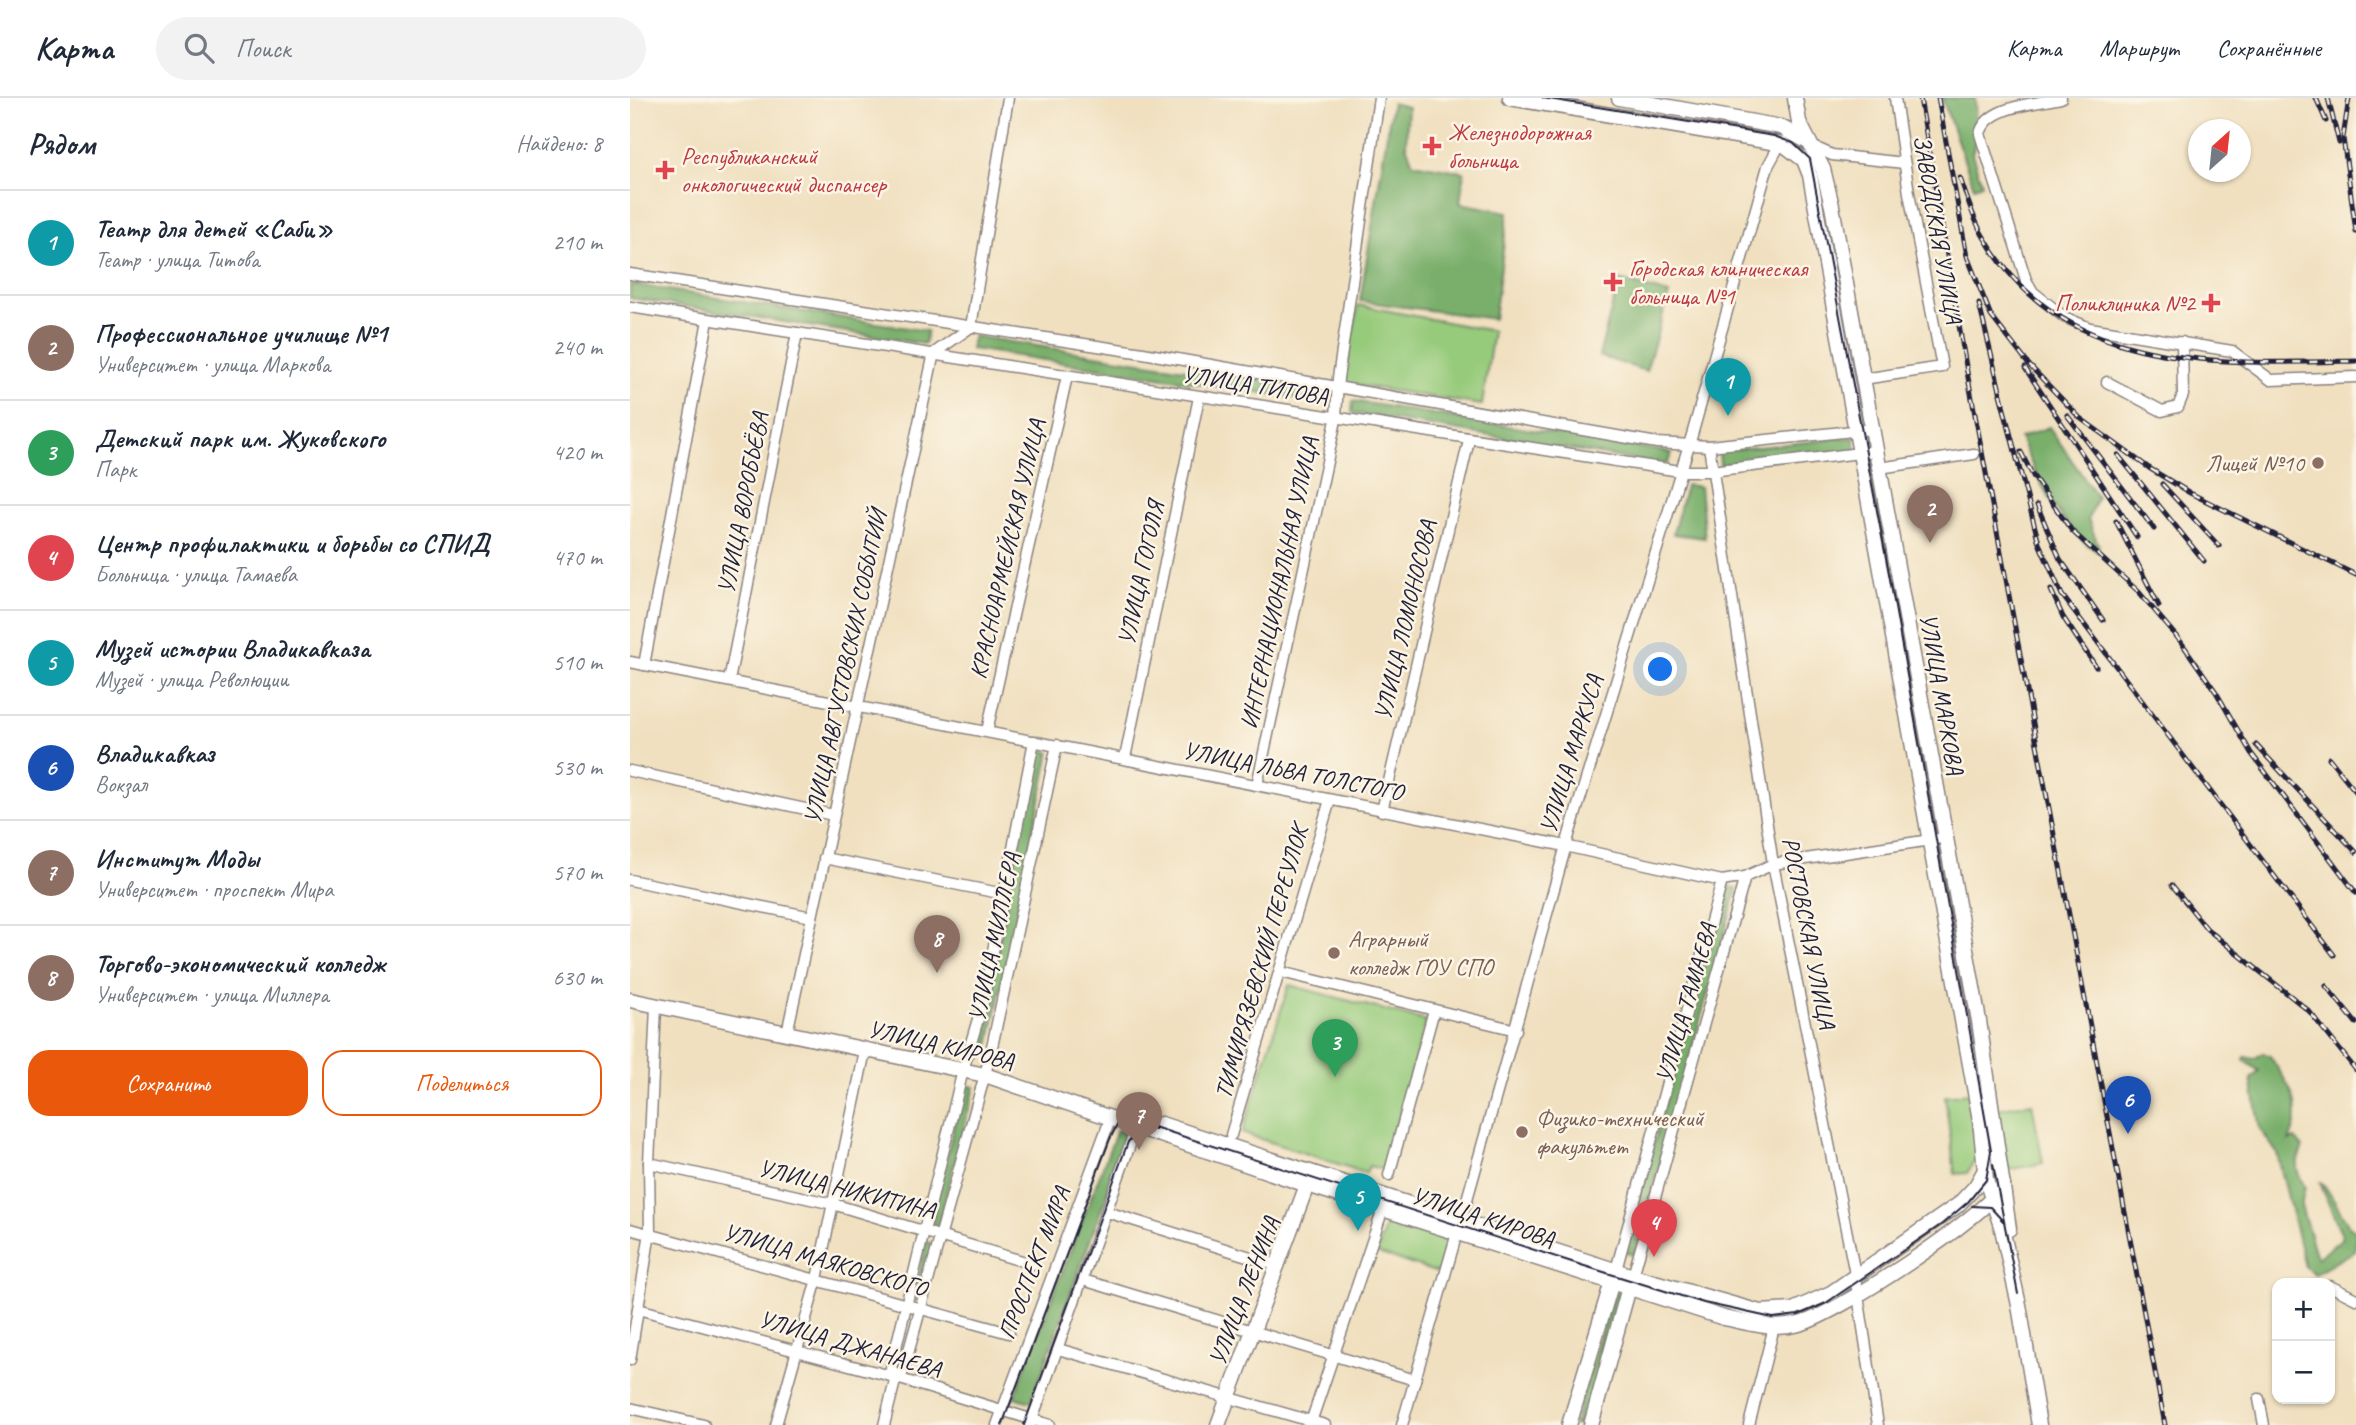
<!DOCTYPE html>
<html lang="ru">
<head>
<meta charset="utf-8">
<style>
	body { margin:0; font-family:Caveat,sans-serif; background:#f2f2f3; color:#1f2937 }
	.controls { position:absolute; right:21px; bottom:21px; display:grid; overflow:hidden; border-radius:14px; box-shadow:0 2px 5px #0004 }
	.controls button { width:63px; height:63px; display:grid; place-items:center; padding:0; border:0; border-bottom:2px solid #e0e1e3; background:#fff; color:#1f2937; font:35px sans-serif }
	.compass { position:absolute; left:1558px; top:21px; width:63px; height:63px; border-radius:50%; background:#fff; box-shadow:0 2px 5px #0004; rotate:27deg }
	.you { position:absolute; left:1031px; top:572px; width:24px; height:24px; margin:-18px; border:5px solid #fff; border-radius:50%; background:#1a73e8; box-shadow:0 0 0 10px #1a73e833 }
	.badge { display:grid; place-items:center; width:46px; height:46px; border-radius:50%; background:#ea580c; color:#fff; font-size:23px; font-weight:700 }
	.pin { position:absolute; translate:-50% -58px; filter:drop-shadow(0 2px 4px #0008) }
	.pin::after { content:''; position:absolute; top:37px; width:24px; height:21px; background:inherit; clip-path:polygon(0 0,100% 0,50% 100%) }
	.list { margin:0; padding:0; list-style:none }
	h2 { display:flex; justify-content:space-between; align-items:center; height:91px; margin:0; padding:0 28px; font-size:30px }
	h2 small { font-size:23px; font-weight:400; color:#747a83 }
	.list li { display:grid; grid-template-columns:46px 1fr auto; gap:21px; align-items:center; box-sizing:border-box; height:105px; padding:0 28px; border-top:2px solid #e0e1e3 }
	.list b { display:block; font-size:26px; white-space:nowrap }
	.list p { margin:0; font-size:23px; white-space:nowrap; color:#747a83 }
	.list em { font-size:23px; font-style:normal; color:#747a83 }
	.actions { display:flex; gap:14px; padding:21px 28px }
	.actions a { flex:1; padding:16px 0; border:2px solid #ea580c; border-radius:21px; text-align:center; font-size:24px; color:#ea580c }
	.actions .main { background:#ea580c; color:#fff }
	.icon { flex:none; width:38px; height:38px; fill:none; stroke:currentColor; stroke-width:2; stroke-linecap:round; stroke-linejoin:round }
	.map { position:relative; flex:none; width:1726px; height:1327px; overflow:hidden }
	header { display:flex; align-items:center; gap:42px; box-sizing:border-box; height:98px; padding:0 35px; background:#fff; border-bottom:2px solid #e0e1e3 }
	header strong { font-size:33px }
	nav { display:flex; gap:38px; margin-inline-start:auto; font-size:24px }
	.search { width:490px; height:63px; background:#f2f2f3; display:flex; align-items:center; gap:18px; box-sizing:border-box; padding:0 24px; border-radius:38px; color:#747a83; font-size:26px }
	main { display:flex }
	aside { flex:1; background:#fff }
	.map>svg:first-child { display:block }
	.green { fill:#97cb7b; stroke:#5c765b; stroke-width:2 }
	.forest { fill:#79af6b; stroke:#4e6853; stroke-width:2 }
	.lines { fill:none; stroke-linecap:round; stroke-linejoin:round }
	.minor-casing { stroke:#89817e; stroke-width:13 }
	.major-casing { stroke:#89817e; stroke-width:17 }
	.minor { stroke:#fff; stroke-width:10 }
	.major { stroke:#fff; stroke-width:14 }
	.tram { stroke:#22223b; stroke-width:2 }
	.rail-casing { stroke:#22223b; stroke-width:5 }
	.rail { stroke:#fcf5e5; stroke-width:2.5; stroke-dasharray:8; stroke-linecap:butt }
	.health-dot { fill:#e0444e; stroke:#fcf5e5; stroke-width:2.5 }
	.education-dot { fill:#8d6e63; stroke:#fcf5e5; stroke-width:2.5 }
	.labels { text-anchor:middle; stroke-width:5; stroke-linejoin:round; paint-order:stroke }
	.health-label { font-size:24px; fill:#be3a42; stroke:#fcf5e5; text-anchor:start }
	.street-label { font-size:24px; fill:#22223b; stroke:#fcf5e5 }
	.education-label { font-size:24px; fill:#785e54; stroke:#fcf5e5; text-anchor:start }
</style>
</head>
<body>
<header>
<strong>Карта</strong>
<div class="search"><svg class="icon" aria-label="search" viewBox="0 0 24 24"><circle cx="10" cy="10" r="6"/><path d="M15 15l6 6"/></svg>Поиск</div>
<nav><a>Карта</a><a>Маршрут</a><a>Сохранённые</a></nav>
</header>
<main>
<aside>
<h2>Рядом<small>Найдено: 8</small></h2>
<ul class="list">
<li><span class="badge" style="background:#0f9aa8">1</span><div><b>Театр для детей «Саби»</b><p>Театр · улица Титова</p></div><em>210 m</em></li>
<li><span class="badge" style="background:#8d6e63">2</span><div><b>Профессиональное училище №1</b><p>Университет · улица Маркова</p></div><em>240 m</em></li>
<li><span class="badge" style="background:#2e9e5b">3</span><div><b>Детский парк им. Жуковского</b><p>Парк</p></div><em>420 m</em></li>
<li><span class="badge" style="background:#e0444e">4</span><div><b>Центр профилактики и борьбы со СПИД</b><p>Больница · улица Тамаева</p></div><em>470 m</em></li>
<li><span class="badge" style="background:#0f9aa8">5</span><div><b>Музей истории Владикавказа</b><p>Музей · улица Революции</p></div><em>510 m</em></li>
<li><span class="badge" style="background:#1a4fb4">6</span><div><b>Владикавказ</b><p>Вокзал</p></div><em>530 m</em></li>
<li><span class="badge" style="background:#8d6e63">7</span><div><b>Институт Моды</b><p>Университет · проспект Мира</p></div><em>570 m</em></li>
<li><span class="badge" style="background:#8d6e63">8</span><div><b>Торгово-экономический колледж</b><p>Университет · улица Миллера</p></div><em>630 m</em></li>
</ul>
<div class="actions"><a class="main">Сохранить</a><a>Поделиться</a></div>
</aside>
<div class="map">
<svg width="1726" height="1327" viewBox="0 0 1726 1327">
	<rect width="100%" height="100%" fill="#fcf5e5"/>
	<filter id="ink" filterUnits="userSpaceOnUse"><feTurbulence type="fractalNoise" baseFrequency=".0143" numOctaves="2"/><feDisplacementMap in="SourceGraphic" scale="14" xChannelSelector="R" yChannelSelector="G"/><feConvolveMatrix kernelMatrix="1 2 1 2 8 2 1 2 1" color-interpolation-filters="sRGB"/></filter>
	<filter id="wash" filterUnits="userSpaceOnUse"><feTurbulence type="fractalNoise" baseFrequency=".00686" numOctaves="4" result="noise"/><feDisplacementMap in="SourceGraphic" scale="28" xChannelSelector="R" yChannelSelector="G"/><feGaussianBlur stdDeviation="1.57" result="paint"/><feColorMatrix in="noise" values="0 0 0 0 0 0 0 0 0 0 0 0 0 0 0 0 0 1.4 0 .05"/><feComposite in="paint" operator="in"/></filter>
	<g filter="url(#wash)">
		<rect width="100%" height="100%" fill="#f0e0c0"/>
		<!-- green -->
		<g class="green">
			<polygon points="728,207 863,233 852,307 714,285"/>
			<polygon points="659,887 796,923 754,1072 739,1068 736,1075 612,1035"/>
			<polygon points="1338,995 1347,1051 1346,1060 1337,1075 1325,1076 1315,998"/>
			<polygon points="1402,1005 1413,1065 1378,1072 1367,1011"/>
			<polygon points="758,1120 819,1140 808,1175 747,1155"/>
		</g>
		<!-- forest -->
		<g class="forest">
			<polygon points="1312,0 1345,0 1346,40 1342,56 1352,86 1344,89"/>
			<polygon points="762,5 778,9 776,47 783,65 834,74 830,105 878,114 864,221 730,203"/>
			<polygon points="989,182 1039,196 1016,273 969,258"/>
			<polygon points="0,186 297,233 295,246 0,200"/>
			<polygon points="343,238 362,241 696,293 694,304 341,251"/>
			<polygon points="723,303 1021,351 1042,355 1037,366 1023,365 722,315"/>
			<path d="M1419,329L1467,399L1458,421L1469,449L1466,453C1429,428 1407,380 1390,340Z"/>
			<polygon points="1224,339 1226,353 1090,367 1089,353"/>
			<polygon points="1056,387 1070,389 1075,440 1043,436"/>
			<polygon points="407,652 420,654 359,947 347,945"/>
			<polygon points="1097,788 1107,791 1004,1157 993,1153"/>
			<path d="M1633,955L1640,958C1659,989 1676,1007 1659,1043L1665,1041L1673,1049C1665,1069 1664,1070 1675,1089L1671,1108L1687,1160L1713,1140L1690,1085L1695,1088L1719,1128L1726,1133L1725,1153L1685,1176L1675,1169L1647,1055L1630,1031L1621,981L1629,973L1614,962L1615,959L1624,961Z"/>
			<polygon points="333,987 345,989 307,1130 301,1128"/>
			<polygon points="487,1032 499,1036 401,1304 384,1299"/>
			<polygon points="296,1144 304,1146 290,1204 282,1202"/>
			<polygon points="983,1193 994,1196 956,1327 944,1327"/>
		</g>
	</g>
	<g filter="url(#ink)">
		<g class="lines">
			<!-- minor casing -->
			<g class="minor-casing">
				<g id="minor">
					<path d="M1431,0C1406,6 1357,7 1350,36L1396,182L1403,194L1434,219L1460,230L1602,253L1641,282L1726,279"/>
					<polyline points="1184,49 1202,57 1274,65"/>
					<polyline points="0,176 513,255 1027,345 1079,348 1242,331"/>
					<polyline points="0,209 1050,373 1081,373 1246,353"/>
					<polyline points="1233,281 1312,269 1279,95 1265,0"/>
					<polyline points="1477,284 1532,313 1548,309 1553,297 1552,244"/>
					<polyline points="1079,348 1143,766 1224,1171 1248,1327"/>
					<polyline points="1249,370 1344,356"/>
					<polyline points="0,564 926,746 1092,783 1115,779 1143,766 1307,741"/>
					<polyline points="14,567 78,222"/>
					<polyline points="99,583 167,235"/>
					<polyline points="357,633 437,278"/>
					<polyline points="495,660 569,299"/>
					<polyline points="0,673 203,717"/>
					<polyline points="627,687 706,322 708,280 749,0"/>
					<polyline points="752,713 839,342"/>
					<polyline points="194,760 374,796"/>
					<polyline points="0,782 182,819"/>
					<polyline points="651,874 886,932"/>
					<polyline points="157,935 304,255 341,229 378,0"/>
					<polyline points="601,1037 700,702"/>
					<polyline points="19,1065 203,1106 402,1166"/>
					<polyline points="759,1077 804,912"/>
					<polyline points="477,1114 649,1168"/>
					<polyline points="831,1123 939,737 1062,337 1138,68 1150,46"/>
					<polyline points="0,1131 379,1235"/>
					<polyline points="986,1172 1092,783"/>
					<polyline points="1003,1178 1115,779"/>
					<polyline points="453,1182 785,1282"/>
					<polyline points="1700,1188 1726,1201"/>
					<polyline points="8,1211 257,1277 420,1327"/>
					<polyline points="428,1251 695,1327"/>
					<polyline points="0,1262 20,1134 19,1065 26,908"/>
					<polyline points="266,1279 261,1270 333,972 353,904 404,643"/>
					<polyline points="1629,1301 1634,1327"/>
					<polyline points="0,1310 74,1327"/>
					<polyline points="146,1327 187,1181 235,953"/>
					<polyline points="254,1327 266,1279 273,1274 360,958 427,647"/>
					<polyline points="367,1327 481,1019"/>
					<polyline points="400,1327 507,1027"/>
					<polyline points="680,1327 753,1111"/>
					<polyline points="772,1327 827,1135"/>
					<polyline points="1119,1327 1144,1229"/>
				</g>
			</g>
			<!-- major casing -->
			<g class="major-casing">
				<g id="major">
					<polyline points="880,0 1153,46 1174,62 1180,77 1350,1022 1356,1082 1372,1131 1389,1207 1409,1327"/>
					<polyline points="989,0 1151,29 1178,44"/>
					<polyline points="1165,0 1169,24 1193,71 1202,108 1349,923 1379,1131"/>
					<path d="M0,902L355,977L671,1085L1094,1220C1119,1225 1144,1233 1169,1226C1204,1218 1357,1118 1373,1087"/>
					<polyline points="531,1026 1003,1178 1130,1214 1163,1212 1201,1195 1328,1107 1346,1088 1355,1072"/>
					<polyline points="588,1327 680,1079"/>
					<polyline points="939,1327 984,1177"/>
					<polyline points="961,1327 1001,1182"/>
				</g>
			</g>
			<!-- minor -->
			<use href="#minor" class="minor"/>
			<!-- major -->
			<use href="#major" class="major"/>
			<!-- tram -->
			<g class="tram">
				<polyline points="1363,1066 1388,1196"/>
				<polyline points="1342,1108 1360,1109 1373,1123"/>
				<polyline points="372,1327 480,1041 488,1025 496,1020 948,1166 1074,1205 1143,1220 1168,1217 1196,1205 1312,1126 1338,1104 1356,1082 1361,1053 1260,481 1180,61 1163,45 1144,38 913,0"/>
				<polyline points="394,1327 498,1044 512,1029 525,1031"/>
			</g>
			<!-- rail casing -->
			<g class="rail-casing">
				<g id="rail">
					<polyline points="1290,0 1337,274 1535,1327"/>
					<polyline points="1308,0 1337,158 1361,218 1399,267 1450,320 1519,370 1560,395 1726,477"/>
					<polyline points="1686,0 1696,23"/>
					<polyline points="1698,0 1709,45"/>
					<polyline points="1719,0 1713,40 1726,134"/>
					<path d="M1330,80C1337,99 1343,121 1354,139C1432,275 1590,266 1726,263"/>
					<polyline points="1349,206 1373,305"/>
					<polyline points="1395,270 1507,439"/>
					<polyline points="1370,296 1409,445 1432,497 1704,857"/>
					<polyline points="1437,317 1524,431"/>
					<polyline points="1391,354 1403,378 1442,433 1509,494 1551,544 1586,594 1621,655 1726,795"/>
					<polyline points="1488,357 1574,463"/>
					<polyline points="1532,386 1589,448"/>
					<polyline points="1407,407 1430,461 1473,522"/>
					<polyline points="1486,423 1529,508"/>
					<polyline points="1421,492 1433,519 1466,569"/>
					<polyline points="1626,647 1726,754"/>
					<polyline points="1699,660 1726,694"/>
					<polyline points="1542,787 1577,831 1679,913 1726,972"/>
					<polyline points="1696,888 1726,925"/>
				</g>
			</g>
			<!-- rail -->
			<use href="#rail" class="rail"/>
		</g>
	</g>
	<!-- markers -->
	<g class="health-dot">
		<path d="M798.5 37.5h7v7h7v7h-7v7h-7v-7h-7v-7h7z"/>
		<path d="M31.5 61.5h7v7h7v7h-7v7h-7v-7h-7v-7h7z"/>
		<path d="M979.5 173.5h7v7h7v7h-7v7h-7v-7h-7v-7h7z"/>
		<path d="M1577.5 194.5h7v7h7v7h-7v7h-7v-7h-7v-7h7z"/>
	</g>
	<g class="education-dot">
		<circle cx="1688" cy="365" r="7"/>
		<circle cx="704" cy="855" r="7"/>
		<circle cx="892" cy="1034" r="7"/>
	</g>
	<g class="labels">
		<!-- health labels -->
		<g class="health-label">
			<text x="818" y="42">Железнодорожная<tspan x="818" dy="28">больница</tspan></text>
			<text x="51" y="66">Республиканский<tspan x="51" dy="28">онкологический диспансер</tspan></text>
			<text x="999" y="178">Городская клиническая<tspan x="999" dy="28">больница №1</tspan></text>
			<text x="1565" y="213" text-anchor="end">Поликлиника №2</text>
		</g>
		<!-- street labels -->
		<g class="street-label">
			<text transform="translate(1308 131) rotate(80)" y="8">ЗАВОДСКАЯ УЛИЦА</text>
			<text transform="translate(625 287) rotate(9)" y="8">УЛИЦА ТИТОВА</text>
			<text transform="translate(113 405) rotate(-79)" y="8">УЛИЦА ВОРОБЬЁВА</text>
			<text transform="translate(377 451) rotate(-77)" y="8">КРАСНОАРМЕЙСКАЯ УЛИЦА</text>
			<text transform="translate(511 475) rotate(-78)" y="8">УЛИЦА ГОГОЛЯ</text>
			<text transform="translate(649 485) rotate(-78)" y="8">ИНТЕРНАЦИОНАЛЬНАЯ УЛИЦА</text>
			<text transform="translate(775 522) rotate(-77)" y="8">УЛИЦА ЛОМОНОСОВА</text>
			<text transform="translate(215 569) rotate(-78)" y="8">УЛИЦА АВГУСТОВСКИХ СОБЫТИЙ</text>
			<text transform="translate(1312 596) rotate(80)" y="8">УЛИЦА МАРКОВА</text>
			<text transform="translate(941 656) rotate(-73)" y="8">УЛИЦА МАРКУСА</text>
			<text transform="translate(663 673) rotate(11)" y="8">УЛИЦА ЛЬВА ТОЛСТОГО</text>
			<text transform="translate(1179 835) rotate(79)" y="8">РОСТОВСКАЯ УЛИЦА</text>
			<text transform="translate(364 839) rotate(-78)" y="8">УЛИЦА МИЛЛЕРА</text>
			<text transform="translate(631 864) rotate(-74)" y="8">ТИМИРЯЗЕВСКИЙ ПЕРЕУЛОК</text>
			<text transform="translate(1056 905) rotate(-74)" y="8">УЛИЦА ТАМАЕВА</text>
			<text transform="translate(311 947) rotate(13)" y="8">УЛИЦА КИРОВА</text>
			<text transform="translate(217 1091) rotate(14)" y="8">УЛИЦА НИКИТИНА</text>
			<text transform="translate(853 1119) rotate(18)" y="8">УЛИЦА КИРОВА</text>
			<text transform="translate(195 1162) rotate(16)" y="8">УЛИЦА МАЯКОВСКОГО</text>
			<text transform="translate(404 1165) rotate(-69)" y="8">ПРОСПЕКТ МИРА</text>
			<text transform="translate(614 1193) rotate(-69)" y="8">УЛИЦА ЛЕНИНА</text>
			<text transform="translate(220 1246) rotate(16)" y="8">УЛИЦА ДЖАНАЕВА</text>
		</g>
		<!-- education labels -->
		<g class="education-label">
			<text x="1674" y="373" text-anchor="end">Лицей №10</text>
			<text x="718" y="849">Аграрный<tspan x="718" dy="28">колледж ГОУ СПО</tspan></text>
			<text x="906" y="1028">Физико-технический<tspan x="906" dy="28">факультет</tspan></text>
		</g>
	</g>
</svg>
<div class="controls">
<button>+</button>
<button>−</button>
</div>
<svg class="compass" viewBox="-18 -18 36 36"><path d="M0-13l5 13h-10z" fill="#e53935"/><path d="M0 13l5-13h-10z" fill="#747a83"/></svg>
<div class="you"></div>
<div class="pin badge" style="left:1098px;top:318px;background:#0f9aa8">1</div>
<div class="pin badge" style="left:1300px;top:445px;background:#8d6e63">2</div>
<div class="pin badge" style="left:705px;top:979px;background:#2e9e5b">3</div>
<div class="pin badge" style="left:1024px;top:1159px;background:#e0444e">4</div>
<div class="pin badge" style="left:728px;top:1133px;background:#0f9aa8">5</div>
<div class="pin badge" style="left:1498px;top:1036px;background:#1a4fb4">6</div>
<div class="pin badge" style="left:509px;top:1052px;background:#8d6e63">7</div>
<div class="pin badge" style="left:307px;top:875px;background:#8d6e63">8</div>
</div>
</main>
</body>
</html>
